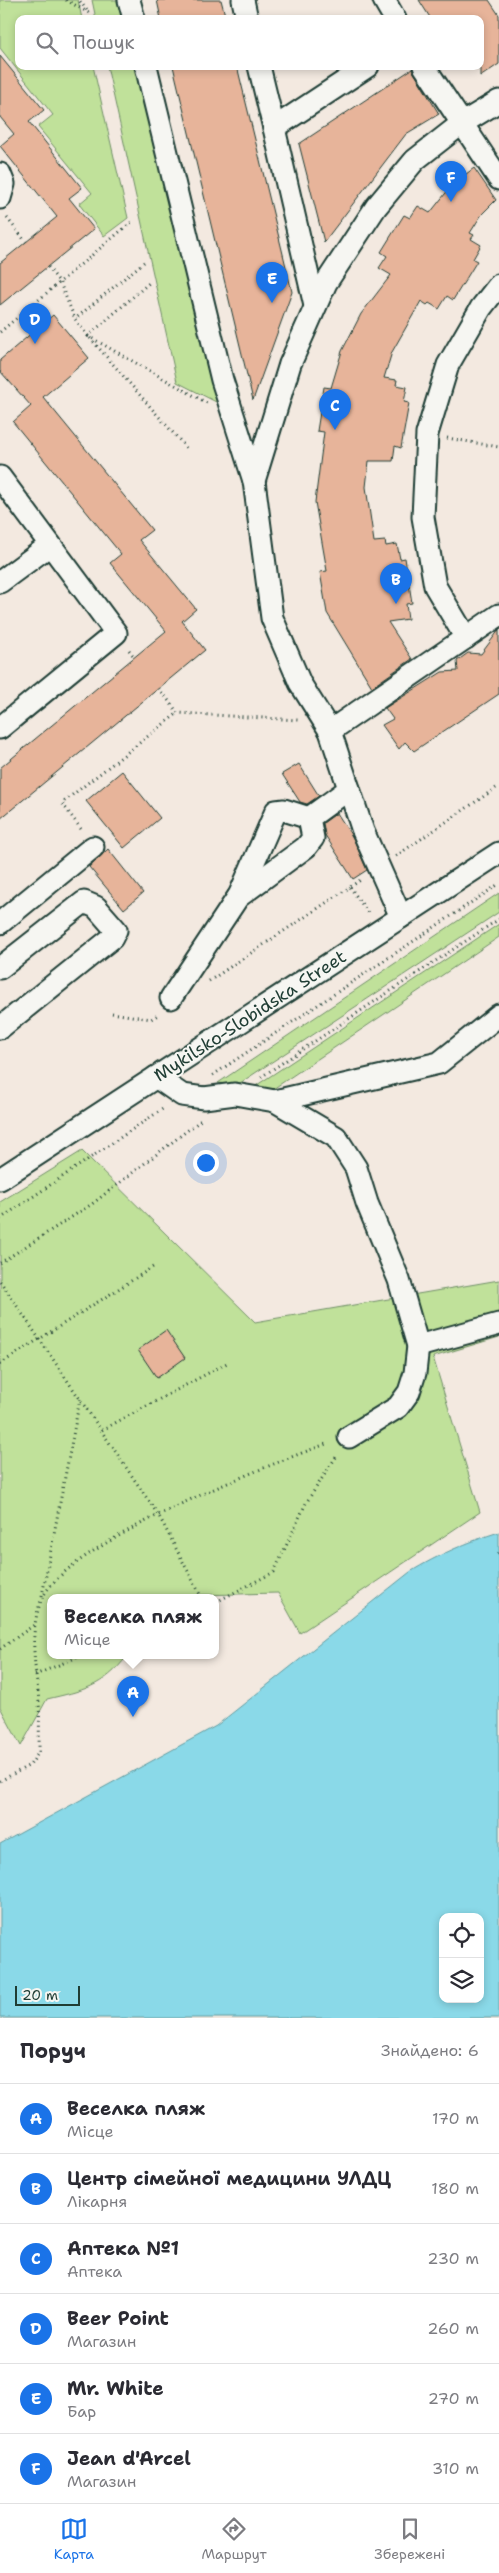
<!DOCTYPE html>
<html lang="uk">
<head>
<meta charset="utf-8">
<style>
	body { margin:0; font-family:"Shantell Sans",sans-serif; background:#f7f7f7; color:#2b2b33 }
	.controls { position:absolute; right:15px; bottom:15px; display:grid; overflow:hidden; border-radius:10px; box-shadow:0 2px 8px #0003 }
	.controls button { width:45px; height:45px; display:grid; place-items:center; padding:0; border:0; border-bottom:1px solid #e1e1e2; background:#fff; color:#2b2b33; font:25px sans-serif }
	.scale { position:absolute; left:15px; bottom:12px; width:65px; box-sizing:border-box; padding-left:5px; border:2px solid #1f3d34; border-top:0; font-size:14px; line-height:18px; white-space:nowrap; color:#1f3d34; -webkit-text-stroke:4px #f6f6f2; paint-order:stroke }
	.you { position:absolute; left:205px; top:1162px; width:18px; height:18px; margin:-12px; border:4px solid #fff; border-radius:50%; background:#1a73e8; box-shadow:0 0 0 8px #1a73e833 }
	.badge { display:grid; place-items:center; width:32px; height:32px; border-radius:50%; background:#1a73e8; color:#fff; font-size:16px; font-weight:700 }
	.pin { position:absolute; translate:-50% -41px; filter:drop-shadow(0 1px 2px #0008) }
	.pin::after { content:''; position:absolute; top:26px; width:18px; height:15px; background:inherit; clip-path:polygon(0 0,100% 0,50% 100%) }
	.popup { position:absolute; left:47px; top:1594px; width:172px; height:65px; box-sizing:border-box; display:grid; place-content:center; border-radius:10px; background:#fff; filter:drop-shadow(0 1px 4px #0005); font-size:16px; white-space:nowrap; color:#7c7c81 }
	.popup b { font-size:19px; color:#2b2b33 }
	.popup::after { content:''; position:absolute; left:50%; top:100%; margin-left:-10px; border:10px solid transparent; border-top-color:#fff }
	.list { margin:0; padding:0; list-style:none }
	h2 { display:flex; justify-content:space-between; align-items:center; height:65px; margin:0; padding:0 20px; font-size:21px }
	h2 small { font-size:16px; font-weight:400; color:#7c7c81 }
	.list li { display:grid; grid-template-columns:32px 1fr auto; gap:15px; align-items:center; box-sizing:border-box; height:70px; padding:0 20px; border-top:1px solid #e1e1e2 }
	.list b { display:block; font-size:19px; white-space:nowrap }
	.list p { margin:0; font-size:16px; white-space:nowrap; color:#7c7c81 }
	.list em { font-size:16px; font-style:normal; color:#7c7c81 }
	.icon { flex:none; width:28px; height:28px; fill:none; stroke:currentColor; stroke-width:2; stroke-linecap:round; stroke-linejoin:round }
	.map { position:relative; flex:none; width:499px; height:2018px; overflow:hidden }
	.search { position:absolute; background:#fff; box-shadow:0 2px 8px #0003; left:15px; right:15px; top:15px; height:55px; display:flex; align-items:center; gap:12px; box-sizing:border-box; padding:0 18px; border-radius:10px; color:#7c7c81; font-size:19px }
	.sheet { height:485px; background:#fff }
	nav { display:flex; justify-content:space-around; align-items:center; box-sizing:border-box; height:70px; border-top:1px solid #e1e1e2; background:#fff; font-size:14px; color:#7c7c81 }
	nav a { display:grid; justify-items:center; gap:2px }
	nav .on { color:#1a73e8 }
	.map>svg:first-child { display:block }
	.green { fill:#c0e19a; stroke:#708f67 }
	.water { fill:#8ad9e8; stroke:#5f9ba0; fill-rule:evenodd }
	.building { fill:#e7b49a; stroke:#1f3d34 }
	.lines { fill:none; stroke-linecap:round; stroke-linejoin:round }
	.minor-casing { stroke:#1f3d34; stroke-width:25 }
	.path { stroke:#1f3d34; stroke-width:3; stroke-dasharray:1 4; stroke-linecap:butt }
	.minor { stroke:#f6f6f2; stroke-width:21 }
	.labels { text-anchor:middle; stroke-width:4; stroke-linejoin:round; paint-order:stroke }
	.street-label { font-size:18px; fill:#1f3d34; stroke:#f6f6f2 }
</style>
</head>
<body>
<div class="map">
<svg width="499" height="2018" viewBox="0 0 499 2018">
	<rect width="100%" height="100%" fill="#f3e9e0"/>
	<filter id="ink" filterUnits="userSpaceOnUse"><feTurbulence type="fractalNoise" baseFrequency=".02" numOctaves="2"/><feDisplacementMap in="SourceGraphic" scale="10" xChannelSelector="R" yChannelSelector="G"/><feConvolveMatrix kernelMatrix="1 2 1 2 8 2 1 2 1" color-interpolation-filters="sRGB"/></filter>
	<g filter="url(#ink)">
		<!-- green -->
		<g class="green">
			<polygon points="0,0 78,0 82,19 19,19 19,66 93,66 128,218 104,236 79,204 92,193 38,127 53,115 0,48"/>
			<polygon points="92,0 125,0 129,19 96,19"/>
			<polygon points="107,66 141,66 222,405 177,382"/>
			<polygon points="499,893 499,912 237,1085 218,1083"/>
			<polygon points="499,924 499,937 267,1093 251,1089"/>
			<path d="M82,1151L255,1322L499,1280V1337L433,1357L480,1512L300,1633L278,1593L198,1595L192,1598H51V1656H127C104,1687 81,1691 47,1699L21,1746L0,1707V1202Z"/>
		</g>
		<!-- water -->
		<path class="water" d="M499,1532V2018H0V1844L216,1726L410,1572C438,1555 467,1542 499,1532ZM443,1917H480V1999H443Z"/>
		<!-- building -->
		<g class="building">
			<polygon points="157,0 221,0 226,19 161,19"/>
			<polygon points="419,0 489,0 499,15 499,64 480,77 480,19 431,19"/>
			<polygon points="0,56 44,110 29,122 82,188 69,198 94,229 0,305 0,263 57,217 0,146 14,134 0,117"/>
			<polygon points="173,66 237,66 282,250 292,292 253,400"/>
			<polygon points="412,69 439,114 406,134 324,242 299,144"/>
			<polygon points="474,168 496,200 482,214 470,233 474,235 471,239 481,245 473,259 477,261 453,300 447,296 439,309 429,303 427,305 421,301 392,352 384,378 397,380 396,385 407,387 404,402 409,403 401,448 395,446 393,461 369,461 366,487 374,542 385,541 386,546 397,544 400,559 405,558 412,603 406,604 408,619 388,622 412,659 372,687 327,613 320,572 327,571 315,502 324,432 317,431 324,387 331,388 342,351 361,314 391,275 379,268 387,256 381,252 404,215 410,218 418,206 430,213 453,184"/>
			<polygon points="53,315 89,358 43,397 152,530 139,540 196,609 182,621 205,650 0,819 0,768 166,631 110,563 121,554 13,422 31,406 0,371 0,360"/>
			<polygon points="499,630 499,694 414,751 405,742 399,749 382,725 393,719 385,708 442,672 458,671 457,661 468,653 481,654"/>
			<polygon points="299,764 319,796 307,804 300,802 282,774"/>
			<polygon points="122,771 160,818 124,848 86,801"/>
			<polygon points="337,813 353,838 367,870 353,879 325,835 323,823"/>
			<polygon points="108,849 143,893 124,909 89,867"/>
			<polygon points="166,1330 185,1358 157,1378 138,1350"/>
		</g>
		<g class="lines">
			<!-- minor casing -->
			<g class="minor-casing">
				<g id="minor">
					<polyline points="129,0 134,19"/>
					<polyline points="243,0 247,19"/>
					<polyline points="384,0 395,19"/>
					<polyline points="146,66 222,380 254,481 272,618 300,683 330,731 363,831 401,917"/>
					<polyline points="259,66 274,128"/>
					<polyline points="424,66 499,179"/>
					<polyline points="0,174 4,184 0,198"/>
					<polyline points="315,306 274,128 368,66"/>
					<polyline points="0,477 116,633 0,728"/>
					<polyline points="254,481 290,364 326,283 376,207 415,160 461,124 499,101"/>
					<polyline points="0,582 50,545"/>
					<polyline points="466,638 435,586 423,517 427,434 448,365 481,308 499,285"/>
					<polyline points="330,731 499,615"/>
					<polyline points="239,896 276,811 284,810 309,818"/>
					<polyline points="0,923 93,847"/>
					<polyline points="0,968 84,902 96,907 116,930 112,938 0,1028"/>
					<polyline points="171,998 238,897 306,847 313,838 309,818 349,789"/>
					<polyline points="156,1077 182,1095 204,1098 235,1094 275,1101 336,1137 356,1168 367,1203 399,1280 418,1346 415,1373 409,1392 398,1407 349,1437"/>
					<polyline points="275,1101 439,1063 499,1015"/>
					<polyline points="0,1179 499,853"/>
					<polyline points="418,1346 499,1324"/>
				</g>
			</g>
			<!-- path -->
			<g class="path">
				<polyline points="66,0 89,13 79,0"/>
				<polyline points="7,218 26,242"/>
				<polyline points="144,262 75,319 88,336 149,283"/>
				<polyline points="48,267 60,283 75,319"/>
				<polyline points="0,332 134,220"/>
				<polyline points="88,336 207,403"/>
				<polyline points="90,338 188,450"/>
				<polyline points="447,438 499,447"/>
				<polyline points="129,650 135,658"/>
				<polyline points="159,688 178,713 298,720"/>
				<polyline points="81,829 62,803 178,713"/>
				<polyline points="396,856 499,786"/>
				<polyline points="350,887 368,913"/>
				<polyline points="209,981 362,879"/>
				<polyline points="112,1013 151,1019 158,1015"/>
				<polyline points="213,1075 499,884"/>
				<polyline points="261,1077 499,919"/>
				<polyline points="0,1219 164,1108"/>
				<polyline points="0,1263 92,1204 201,1120"/>
				<polyline points="0,1281 159,1516 202,1598"/>
				<polyline points="0,1364 153,1267"/>
				<polyline points="102,1430 227,1363"/>
				<polyline points="498,1554 499,1553"/>
				<polyline points="42,1596 80,1399"/>
				<polyline points="216,1602 274,1572 306,1503 338,1454"/>
				<polyline points="0,1649 34,1625"/>
				<polyline points="35,1675 80,1656"/>
				<path d="M0,1781L30,1765L39,1752C39,1735 40,1719 39,1702C36,1668 28,1635 41,1601C62,1545 270,1464 329,1443"/>
			</g>
			<!-- minor -->
			<use href="#minor" class="minor"/>
		</g>
	</g>
	<g class="labels">
		<!-- street labels -->
		<g class="street-label">
			<text transform="translate(250 1016) rotate(-33)" y="6">Mykilsko-Slobidska Street</text>
		</g>
	</g>
</svg>
<div class="controls">
<button><svg class="icon" aria-label="locate" viewBox="0 0 24 24"><circle cx="12" cy="12" r="6"/><path d="M12 2v4M12 18v4M2 12h4M18 12h4"/></svg></button>
<button><svg class="icon" aria-label="layers" viewBox="0 0 24 24"><path d="M12 4l9 5-9 5-9-5zM3 14l9 5 9-5"/></svg></button>
</div>
<div class="scale">20 m</div>
<div class="you"></div>
<div class="pin badge" style="left:133px;top:1717px">A</div>
<div class="popup"><b>Веселка пляж</b>Місце</div>
<div class="pin badge" style="left:396px;top:604px">B</div>
<div class="pin badge" style="left:335px;top:430px">C</div>
<div class="pin badge" style="left:35px;top:344px">D</div>
<div class="pin badge" style="left:272px;top:303px">E</div>
<div class="pin badge" style="left:451px;top:202px">F</div>
<div class="search"><svg class="icon" aria-label="search" viewBox="0 0 24 24"><circle cx="10" cy="10" r="6"/><path d="M15 15l6 6"/></svg>Пошук</div>
</div>
<section class="sheet">
<h2>Поруч<small>Знайдено: 6</small></h2>
<ul class="list">
<li><span class="badge">A</span><div><b>Веселка пляж</b><p>Місце</p></div><em>170 m</em></li>
<li><span class="badge">B</span><div><b>Центр сімейної медицини УЛДЦ</b><p>Лікарня</p></div><em>180 m</em></li>
<li><span class="badge">C</span><div><b>Аптека №1</b><p>Аптека</p></div><em>230 m</em></li>
<li><span class="badge">D</span><div><b>Beer Point</b><p>Магазин</p></div><em>260 m</em></li>
<li><span class="badge">E</span><div><b>Mr. White</b><p>Бар</p></div><em>270 m</em></li>
<li><span class="badge">F</span><div><b>Jean d'Arcel</b><p>Магазин</p></div><em>310 m</em></li>
</ul>
</section>
<nav>
<a class="on"><svg class="icon" aria-label="map" viewBox="0 0 24 24"><path d="M3 6l6-2 6 2 6-2v14l-6 2-6-2-6 2zM9 4v14M15 6v14"/></svg>Карта</a>
<a><svg class="icon" aria-label="directions" viewBox="0 0 24 24"><path d="M12 3l9 9-9 9-9-9zM9 14v-3h6M13 9l2 2-2 2"/></svg>Маршрут</a>
<a><svg class="icon" aria-label="saved" viewBox="0 0 24 24"><path d="M7 4h10v16l-5-4-5 4z"/></svg>Збережені</a>
</nav>
</body>
</html>
